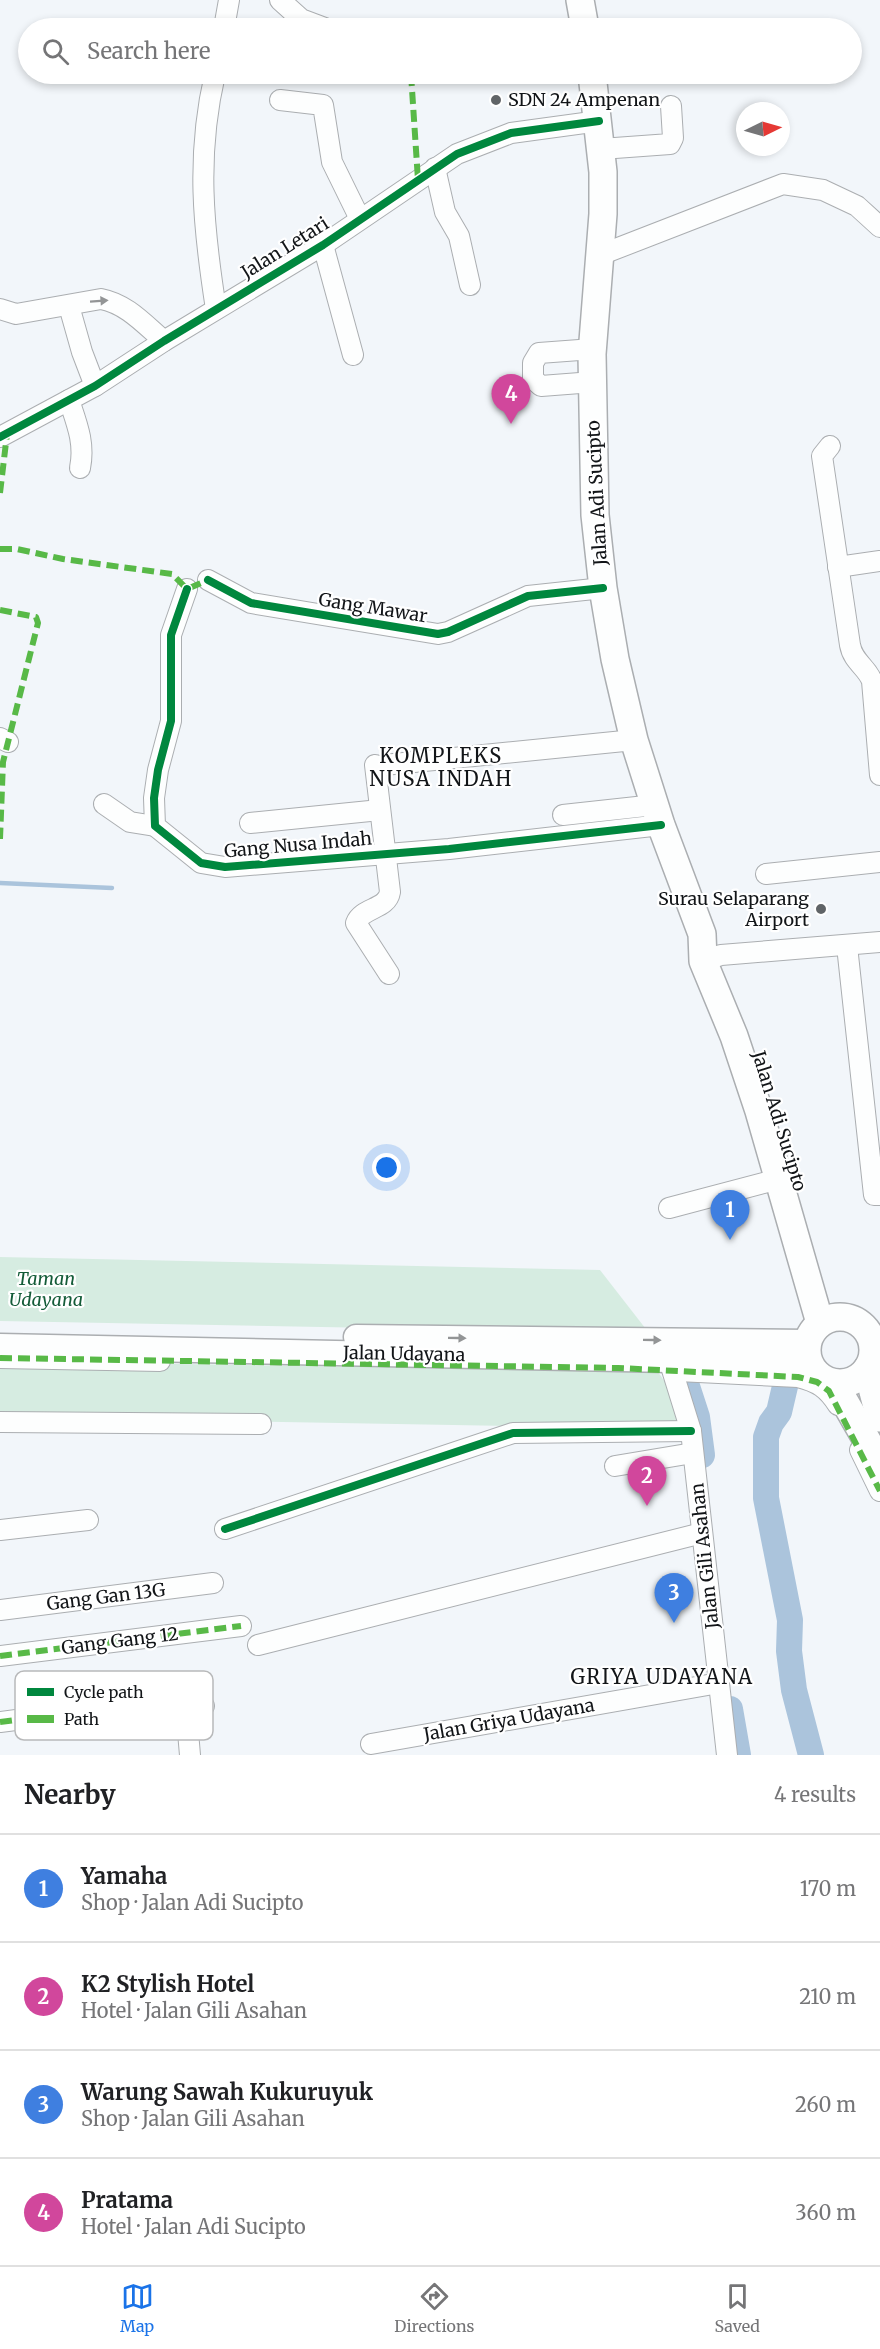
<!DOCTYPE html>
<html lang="en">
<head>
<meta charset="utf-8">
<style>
	body { margin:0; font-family:Merriweather,serif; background:#f2f2f2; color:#202124 }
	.compass { position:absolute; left:736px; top:102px; width:54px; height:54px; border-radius:50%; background:#fff; box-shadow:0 3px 9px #0003; rotate:85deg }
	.you { position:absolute; left:387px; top:1168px; width:21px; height:21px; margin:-15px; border:4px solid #fff; border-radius:50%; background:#1a73e8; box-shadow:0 0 0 9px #1a73e833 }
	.badge { display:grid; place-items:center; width:39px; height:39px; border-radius:50%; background:#1a73e8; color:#fff; font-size:20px; font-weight:700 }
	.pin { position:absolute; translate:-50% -50px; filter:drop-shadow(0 2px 3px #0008) }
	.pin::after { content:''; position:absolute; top:32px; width:21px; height:18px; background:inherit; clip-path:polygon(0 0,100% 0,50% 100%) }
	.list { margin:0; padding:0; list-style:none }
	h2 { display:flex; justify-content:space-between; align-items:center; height:78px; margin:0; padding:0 24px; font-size:26px }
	h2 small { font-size:20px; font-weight:400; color:#757577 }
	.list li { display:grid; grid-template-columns:39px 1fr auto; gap:18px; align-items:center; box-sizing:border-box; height:108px; padding:0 24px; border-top:2px solid #e0e0e0 }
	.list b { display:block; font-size:22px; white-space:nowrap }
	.list p { margin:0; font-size:20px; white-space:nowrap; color:#757577 }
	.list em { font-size:20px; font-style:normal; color:#757577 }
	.icon { flex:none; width:33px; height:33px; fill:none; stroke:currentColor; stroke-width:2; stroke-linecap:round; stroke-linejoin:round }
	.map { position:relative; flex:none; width:880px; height:1755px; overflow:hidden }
	.search { position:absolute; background:#fff; box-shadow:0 3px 9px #0003; left:18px; right:18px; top:18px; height:66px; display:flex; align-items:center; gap:15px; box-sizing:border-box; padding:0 21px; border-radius:33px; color:#757577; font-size:22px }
	.sheet { height:510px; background:#fff }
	nav { display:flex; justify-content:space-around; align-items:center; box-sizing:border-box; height:84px; border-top:2px solid #e0e0e0; background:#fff; font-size:16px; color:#757577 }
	nav a { display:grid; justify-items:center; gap:3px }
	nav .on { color:#1a73e8 }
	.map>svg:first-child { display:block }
	.green { fill:#d6ece1 }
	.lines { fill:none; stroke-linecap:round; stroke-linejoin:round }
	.stream { stroke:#abc4dc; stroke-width:4.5 }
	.river { stroke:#abc4dc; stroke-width:26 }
	.minor-casing { stroke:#abaeb1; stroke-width:22 }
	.major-casing { stroke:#abaeb1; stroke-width:27 }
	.highway-casing { stroke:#abaeb1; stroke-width:30 }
	.minor { stroke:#fdfefe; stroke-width:20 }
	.major { stroke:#fdfefe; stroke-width:24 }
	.highway { stroke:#fdfefe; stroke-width:27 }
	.quiet { stroke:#58b947; stroke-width:6; stroke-dasharray:12 6; stroke-linecap:butt }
	.cycleway-casing { stroke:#fff; stroke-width:11 }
	.cycleway { stroke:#00873e; stroke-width:8 }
	.oneway { fill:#939596 }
	.poi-dot { fill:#606467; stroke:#fff; stroke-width:2 }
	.labels { text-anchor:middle; stroke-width:4.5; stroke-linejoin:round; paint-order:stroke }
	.poi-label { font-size:18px; fill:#121518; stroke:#fff; text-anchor:start }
	.street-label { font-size:18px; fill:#121518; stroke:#fff }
	.park-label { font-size:18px; font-style:italic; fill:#135b38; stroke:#fff }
	.neighbourhood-label { font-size:20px; letter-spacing:1.5px; fill:#121518; stroke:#fff }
	.key { fill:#fff; stroke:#b8b9ba; stroke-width:1.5 }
	.key-label { font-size:16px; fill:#121518 }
</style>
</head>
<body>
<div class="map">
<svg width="880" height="1755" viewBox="0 0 880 1755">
	<rect width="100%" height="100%" fill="#f2f6fa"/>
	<!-- green -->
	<g class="green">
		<polygon points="0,1257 600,1270 649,1333 0,1321"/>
		<polygon points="0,1361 658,1372 672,1392 683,1429 0,1417"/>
	</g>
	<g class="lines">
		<!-- stream -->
		<polyline class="stream" points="0,883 112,888"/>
		<!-- river -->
		<g class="river">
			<polyline points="684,1377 697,1417 702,1455"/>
			<polyline points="786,1382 779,1412 771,1423 766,1437 766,1498 790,1620 789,1651 794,1690 811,1755"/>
			<polyline points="730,1709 738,1755"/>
		</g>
		<!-- minor casing -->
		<g class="minor-casing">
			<g id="minor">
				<polyline points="280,0 301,19 325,28"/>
				<polyline points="224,28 229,0"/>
				<path d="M215,74C196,156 203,226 216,309"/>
				<polyline points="280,100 323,105 332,162 360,219"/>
				<polyline points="601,149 670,144 673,138 671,106"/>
				<polyline points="435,168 445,212 459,236 470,285"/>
				<polyline points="323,245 353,355"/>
				<polyline points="600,255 783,184 823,190 857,206 880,227"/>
				<polyline points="69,306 82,352 95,386"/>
				<path d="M0,309L16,314L101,299C127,304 144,324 164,341"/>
				<polyline points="593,382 541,386 533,379 533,363 539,353 593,349"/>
				<path d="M69,400C77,424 85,443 80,468"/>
				<polyline points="0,437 95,386 164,341 323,245 457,154 511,133 599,121"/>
				<path d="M830,446L822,456L850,645C853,662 867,667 872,681L880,775"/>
				<polyline points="838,567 880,561"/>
				<polyline points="208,580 251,603 438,634 448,632 528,596 603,588"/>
				<polyline points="187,589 171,635 171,721 158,770 154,798 155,826 201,863 225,867 449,849 661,825"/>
				<polyline points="0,738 8,742"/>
				<path d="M375,765L390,892C387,910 362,907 356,923L389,974"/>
				<polyline points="384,765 634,740"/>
				<polyline points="104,804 130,822 155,826"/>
				<polyline points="563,815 655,805"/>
				<polyline points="250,823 380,810"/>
				<polyline points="766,874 880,862"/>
				<polyline points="847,946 874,1195 880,1195"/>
				<polyline points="703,961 721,955 880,942"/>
				<polyline points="669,1208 779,1179"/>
				<polyline points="873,1348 880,1348"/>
				<polyline points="0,1358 160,1361"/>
				<polyline points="669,1360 691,1431 727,1755"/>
				<path d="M678,1371L798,1377C818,1382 827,1388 838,1405"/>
				<polyline points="0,1422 261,1424"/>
				<polyline points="860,1450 880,1491"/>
				<polyline points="615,1466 693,1453"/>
				<polyline points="225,1529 513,1433 691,1431"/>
				<polyline points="0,1530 88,1520"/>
				<polyline points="0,1610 213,1583"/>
				<polyline points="258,1645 702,1533"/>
				<polyline points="0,1656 241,1626"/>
				<polyline points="0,1722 54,1715"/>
				<polyline points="371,1744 719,1683"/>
				<polyline points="190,1755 186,1709 204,1706"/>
			</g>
		</g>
		<!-- major casing -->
		<g class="major-casing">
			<g id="major">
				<polyline points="356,1337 808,1342"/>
				<polyline points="0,1346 669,1360 808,1359"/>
			</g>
		</g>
		<!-- highway casing -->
		<g class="highway-casing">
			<g id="highway">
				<polyline points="580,0 585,28"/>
				<polyline points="592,74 603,172 603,214 592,354 595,515 603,588 615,659 634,740 661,825 702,934 703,961 734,1036 759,1111 820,1323"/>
				<circle cx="840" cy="1350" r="33"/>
				<polyline points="867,1369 880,1418"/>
				<polyline points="834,1383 880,1463"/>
			</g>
		</g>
		<!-- minor -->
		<use href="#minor" class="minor"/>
		<!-- major -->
		<use href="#major" class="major"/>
		<!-- highway -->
		<use href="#highway" class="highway"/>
		<!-- quiet -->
		<g class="quiet">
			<polyline points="411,74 418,180"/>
			<polyline points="0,493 7,434"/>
			<polyline points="0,549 17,549 63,559 172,574 187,589 208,580"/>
			<polyline points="0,610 36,617 38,623 3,762 0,839"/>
			<polyline points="0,1358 618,1368 798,1377 817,1382 829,1391 880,1491"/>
			<polyline points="0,1656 241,1626"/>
			<polyline points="0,1722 54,1715"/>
		</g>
		<!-- cycleway casing -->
		<g class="cycleway-casing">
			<g id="cycleway">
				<polyline points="0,437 95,386 164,341 323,245 457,154 511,133 599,121"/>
				<polyline points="208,580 251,603 438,634 448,632 528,596 603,588"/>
				<polyline points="187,589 171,635 171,721 158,770 154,798 155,826 201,863 225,867 449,849 661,825"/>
				<polyline points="225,1529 513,1433 691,1431"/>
			</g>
		</g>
		<!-- cycleway -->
		<use href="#cycleway" class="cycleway"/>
	</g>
	<!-- one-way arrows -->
	<defs><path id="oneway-solid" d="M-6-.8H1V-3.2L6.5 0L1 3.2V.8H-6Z" transform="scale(1.5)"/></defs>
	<g class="oneway">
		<use href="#oneway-solid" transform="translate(99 301) rotate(-4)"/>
		<use href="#oneway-solid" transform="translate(457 1338) rotate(1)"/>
		<use href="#oneway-solid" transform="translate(652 1340) rotate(1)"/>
	</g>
	<!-- markers -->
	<g class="poi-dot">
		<circle cx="496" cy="100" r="6"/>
		<circle cx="821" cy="909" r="6"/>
	</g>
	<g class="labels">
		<!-- poi labels -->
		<g class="poi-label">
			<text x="508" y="106">SDN 24 Ampenan</text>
			<text x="809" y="905" text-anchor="end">Surau Selaparang<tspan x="809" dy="21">Airport</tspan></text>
		</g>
		<!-- street labels -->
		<g class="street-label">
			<text transform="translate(285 248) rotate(-32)" y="6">Jalan Letari</text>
			<text transform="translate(597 493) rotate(-93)" y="6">Jalan Adi Sucipto</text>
			<text transform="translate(373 608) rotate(9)" y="6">Gang Mawar</text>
			<text transform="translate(298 845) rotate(-5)" y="6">Gang Nusa Indah</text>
			<text transform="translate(779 1121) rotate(73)" y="6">Jalan Adi Sucipto</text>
			<text transform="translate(404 1354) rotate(1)" y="6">Jalan Udayana</text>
			<text transform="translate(705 1556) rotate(-96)" y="6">Jalan Gili Asahan</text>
			<text transform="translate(106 1597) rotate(-7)" y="6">Gang Gan 13G</text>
			<text transform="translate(120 1641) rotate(-7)" y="6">Gang Gang 12</text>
			<text transform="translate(509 1720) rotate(-10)" y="6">Jalan Griya Udayana</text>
		</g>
		<!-- park labels -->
		<g class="park-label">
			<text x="46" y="1285">Taman<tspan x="46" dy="21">Udayana</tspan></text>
		</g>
		<!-- neighbourhood labels -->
		<g class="neighbourhood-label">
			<text x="441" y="763">KOMPLEKS<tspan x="441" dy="23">NUSA INDAH</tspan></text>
			<text x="662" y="1684">GRIYA UDAYANA</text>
		</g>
	</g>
	<!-- legend -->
	<rect x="15" y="1671" width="198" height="69" rx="9" class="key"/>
	<rect x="27" y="1688" width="27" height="8" fill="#00873e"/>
	<rect x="27" y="1715" width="27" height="8" fill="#58b947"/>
	<g class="key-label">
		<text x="64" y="1698">Cycle path</text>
		<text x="64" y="1725">Path</text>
	</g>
</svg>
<svg class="compass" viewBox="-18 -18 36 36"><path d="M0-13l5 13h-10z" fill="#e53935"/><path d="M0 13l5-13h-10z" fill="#757577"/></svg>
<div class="you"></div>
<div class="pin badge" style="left:730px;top:1240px;background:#3f7fe0">1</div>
<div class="pin badge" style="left:647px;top:1506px;background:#d1479c">2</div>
<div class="pin badge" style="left:674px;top:1623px;background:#3f7fe0">3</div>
<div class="pin badge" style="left:511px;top:424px;background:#d1479c">4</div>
<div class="search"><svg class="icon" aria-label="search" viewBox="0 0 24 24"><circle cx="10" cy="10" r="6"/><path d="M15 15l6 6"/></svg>Search here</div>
</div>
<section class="sheet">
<h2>Nearby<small>4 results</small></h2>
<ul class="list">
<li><span class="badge" style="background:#3f7fe0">1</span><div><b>Yamaha</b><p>Shop · Jalan Adi Sucipto</p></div><em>170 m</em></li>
<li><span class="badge" style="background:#d1479c">2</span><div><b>K2 Stylish Hotel</b><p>Hotel · Jalan Gili Asahan</p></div><em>210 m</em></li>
<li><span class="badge" style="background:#3f7fe0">3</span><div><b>Warung Sawah Kukuruyuk</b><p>Shop · Jalan Gili Asahan</p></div><em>260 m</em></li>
<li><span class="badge" style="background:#d1479c">4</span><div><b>Pratama</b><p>Hotel · Jalan Adi Sucipto</p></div><em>360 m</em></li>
</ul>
</section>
<nav>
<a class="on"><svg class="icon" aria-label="map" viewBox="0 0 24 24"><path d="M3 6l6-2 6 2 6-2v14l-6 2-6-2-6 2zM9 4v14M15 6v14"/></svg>Map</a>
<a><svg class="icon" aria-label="directions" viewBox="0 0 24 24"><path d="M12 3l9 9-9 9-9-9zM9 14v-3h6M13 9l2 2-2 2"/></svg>Directions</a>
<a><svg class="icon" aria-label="saved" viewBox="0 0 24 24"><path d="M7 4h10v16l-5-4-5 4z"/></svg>Saved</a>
</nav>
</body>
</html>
